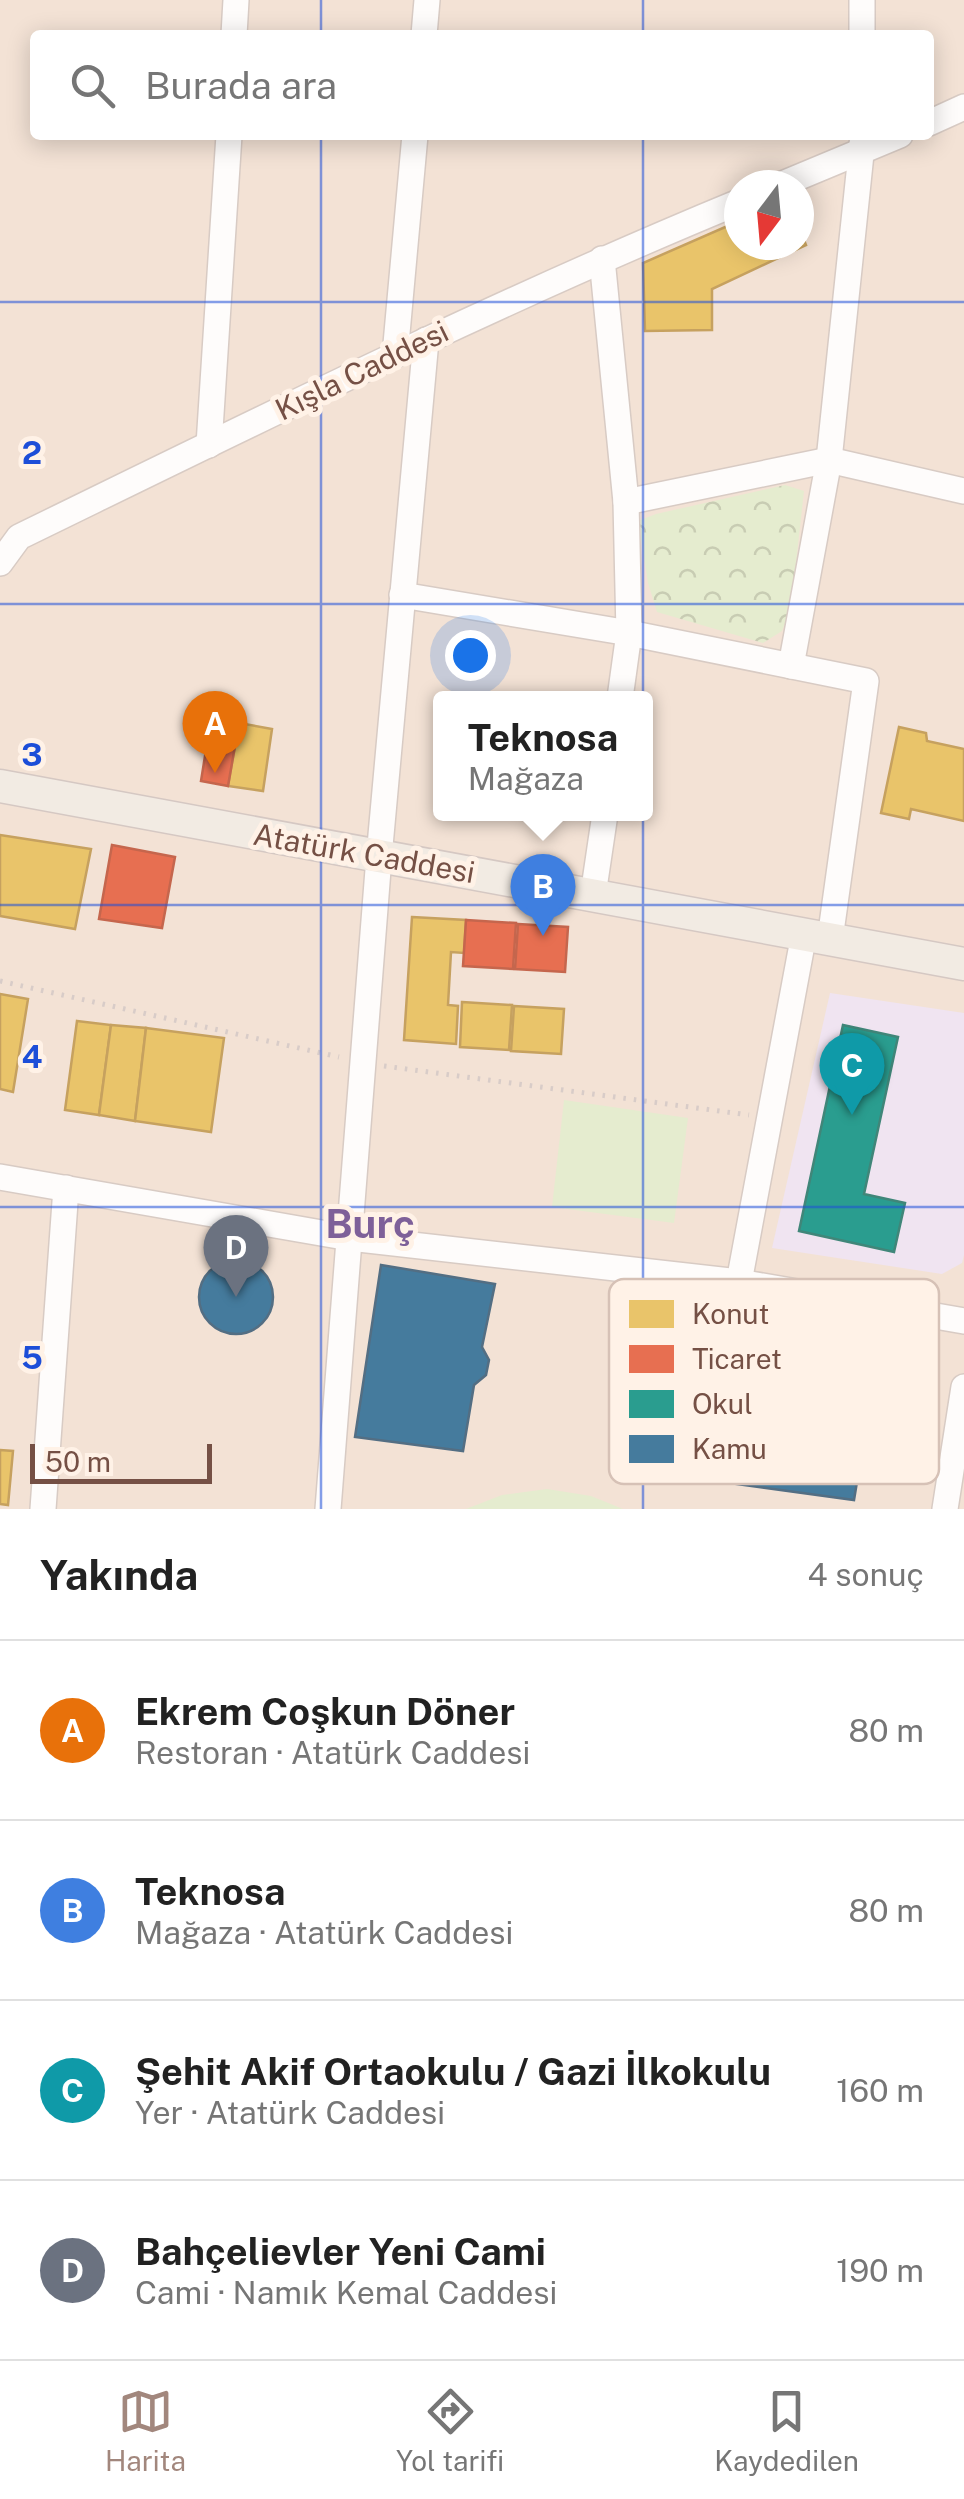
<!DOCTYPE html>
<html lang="tr">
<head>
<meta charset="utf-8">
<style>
	body { margin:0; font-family:"Public Sans",sans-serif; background:#f6f6f6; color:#222 }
	.compass { position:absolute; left:724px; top:170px; width:90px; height:90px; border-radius:50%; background:#fff; box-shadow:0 5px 25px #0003; rotate:196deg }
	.scale { position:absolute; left:30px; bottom:25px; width:182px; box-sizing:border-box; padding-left:10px; border:5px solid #755045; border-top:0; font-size:28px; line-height:35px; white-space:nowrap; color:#755045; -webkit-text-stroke:8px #fff2e7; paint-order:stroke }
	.you { position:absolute; left:470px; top:655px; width:35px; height:35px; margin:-25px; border:8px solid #fff; border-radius:50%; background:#1a73e8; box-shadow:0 0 0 15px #1a73e833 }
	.badge { display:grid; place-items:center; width:65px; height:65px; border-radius:50%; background:#a2877d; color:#fff; font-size:32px; font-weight:700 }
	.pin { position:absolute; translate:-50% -82px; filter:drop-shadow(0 2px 5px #0008) }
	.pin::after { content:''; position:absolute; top:52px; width:35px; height:30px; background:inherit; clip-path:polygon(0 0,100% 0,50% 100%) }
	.popup { position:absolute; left:433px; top:691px; width:220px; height:130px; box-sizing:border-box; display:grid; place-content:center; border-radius:10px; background:#fff; filter:drop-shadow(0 2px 8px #0005); font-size:32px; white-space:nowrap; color:#767676 }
	.popup b { font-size:38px; color:#222 }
	.popup::after { content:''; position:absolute; left:50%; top:100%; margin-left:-20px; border:20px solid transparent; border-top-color:#fff }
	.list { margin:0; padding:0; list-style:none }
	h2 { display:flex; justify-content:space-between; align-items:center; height:130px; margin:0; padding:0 40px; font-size:42px }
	h2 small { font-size:32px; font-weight:400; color:#767676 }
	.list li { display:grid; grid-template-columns:65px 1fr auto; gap:30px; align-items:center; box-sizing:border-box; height:180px; padding:0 40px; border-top:2px solid #e0e0e0 }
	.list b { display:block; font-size:38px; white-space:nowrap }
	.list p { margin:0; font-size:32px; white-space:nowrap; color:#767676 }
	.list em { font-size:32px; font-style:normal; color:#767676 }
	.icon { flex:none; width:55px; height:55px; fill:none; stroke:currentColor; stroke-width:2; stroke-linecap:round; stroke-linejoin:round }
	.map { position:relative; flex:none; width:964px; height:1509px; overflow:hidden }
	.search { position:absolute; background:#fff; box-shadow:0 5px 25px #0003; left:30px; right:30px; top:30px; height:110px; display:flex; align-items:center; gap:25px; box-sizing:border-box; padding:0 35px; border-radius:10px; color:#767676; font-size:38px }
	.sheet { height:850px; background:#fff }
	nav { display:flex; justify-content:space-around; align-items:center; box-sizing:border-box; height:140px; border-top:2px solid #e0e0e0; background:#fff; font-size:28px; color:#767676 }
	nav a { display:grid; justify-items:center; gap:5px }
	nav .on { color:#a2877d }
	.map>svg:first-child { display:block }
	.residential { fill:#f3e2d5; fill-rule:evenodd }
	.education { fill:#f0e4f1 }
	.grass { fill:#e5eccf }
	.forest { fill:url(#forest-crowns) }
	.homes { fill:#e9c46a; stroke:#c6a15f; stroke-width:2.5 }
	.shops { fill:#e76f51; stroke:#c5664d; stroke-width:2.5 }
	.schools { fill:#2a9d8f; stroke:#408679; stroke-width:2.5 }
	.public { fill:#457b9d; stroke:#536e83; stroke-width:2.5 }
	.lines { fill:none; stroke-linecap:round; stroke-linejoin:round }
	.minor-casing { stroke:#d8cbc4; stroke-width:28 }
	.major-casing { stroke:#d5c8c3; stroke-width:35 }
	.path { stroke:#d8ccc8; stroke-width:5; stroke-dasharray:2.5 8; stroke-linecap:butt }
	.minor { stroke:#fefcfb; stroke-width:25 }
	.major { stroke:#f2ebe3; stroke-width:32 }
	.grid { fill:none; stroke:#1d4ed8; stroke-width:2.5; stroke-opacity:0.55 }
	.labels { text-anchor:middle; stroke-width:10; stroke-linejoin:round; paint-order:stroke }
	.street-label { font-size:30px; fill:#755045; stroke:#fff2e7 }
	.district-label { font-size:40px; font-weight:bold; fill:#7e6099; stroke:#fff2e7 }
	.key { fill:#fff2e7; stroke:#d6c1b6; stroke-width:2.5 }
	.key-label { font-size:28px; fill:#755045 }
	.grid-label { font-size:32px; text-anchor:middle; font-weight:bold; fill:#1d4ed8; stroke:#fff2e7; stroke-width:10; stroke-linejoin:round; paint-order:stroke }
</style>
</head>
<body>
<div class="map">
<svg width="964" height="1509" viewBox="0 0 964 1509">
	<defs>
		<pattern id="forest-crowns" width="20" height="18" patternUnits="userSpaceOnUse" patternTransform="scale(2.5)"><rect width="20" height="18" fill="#e5eccf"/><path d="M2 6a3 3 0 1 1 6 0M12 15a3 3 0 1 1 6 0" fill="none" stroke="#c8ccb3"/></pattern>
	</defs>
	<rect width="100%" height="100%" fill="#f7eee6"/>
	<!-- residential -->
	<path class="residential" d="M0,0H964V1509H0ZM35,35H929V135H35ZM739,185H799V245H739ZM440,698H646V814H440Z"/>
	<!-- education -->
	<polygon class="education" points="830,993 964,1013 964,1255 962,1263 942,1274 772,1248"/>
	<!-- grass -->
	<g class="grass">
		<polygon points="564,1100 688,1118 674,1223 552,1207"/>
		<polygon points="547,1489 591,1496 623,1509 466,1509 502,1495"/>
	</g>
	<!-- forest -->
	<polygon class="forest" points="785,485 804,491 791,608 782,631 763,643 657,612 648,583 638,521 656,514"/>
	<!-- homes -->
	<g class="homes">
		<polygon points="739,221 739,245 799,245 799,227 806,245 712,289 712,330 645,331 643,263"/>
		<polygon points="239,723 272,729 263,791 228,786"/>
		<polygon points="899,727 926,733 927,741 964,749 964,821 911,809 909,819 881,813"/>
		<polygon points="0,835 91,849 75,929 0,916"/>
		<polygon points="412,917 466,920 464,953 451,952 448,1005 458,1006 456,1044 404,1040"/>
		<polygon points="0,994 28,999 13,1092 0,1089"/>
		<polygon points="462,1002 512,1005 509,1050 460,1047"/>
		<polygon points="514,1006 564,1009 561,1054 511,1051"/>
		<polygon points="77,1021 111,1025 99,1115 65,1110"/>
		<polygon points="111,1025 146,1028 135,1121 99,1115"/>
		<polygon points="146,1028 224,1038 211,1132 135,1121"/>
		<polygon points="0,1450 13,1451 8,1505 0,1504"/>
	</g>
	<!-- shops -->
	<g class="shops">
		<polygon points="211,719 239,723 228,786 201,781"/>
		<polygon points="112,845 175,857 162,928 99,919"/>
		<polygon points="466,920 516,923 513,969 463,966"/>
		<polygon points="518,924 568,927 565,972 515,969"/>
	</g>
	<!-- schools -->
	<polygon class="schools" points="843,1025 898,1037 864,1194 905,1203 894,1252 799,1231"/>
	<!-- public -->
	<g class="public">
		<circle cx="236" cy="1297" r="37"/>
		<polygon points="381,1265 495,1284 482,1347 489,1360 486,1375 474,1385 463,1451 355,1437"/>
		<polygon points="705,1320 879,1348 854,1500 642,1471 659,1340 702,1345"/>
	</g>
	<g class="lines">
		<!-- minor casing -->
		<g class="minor-casing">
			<g id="minor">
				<polyline points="862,0 862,35"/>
				<polyline points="234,35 236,0"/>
				<polyline points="424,35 427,0"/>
				<polyline points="929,123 964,107"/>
				<polyline points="780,185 900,135"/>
				<polyline points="602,259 626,502 629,633 620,698"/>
				<polyline points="395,355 415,135"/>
				<polyline points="209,445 229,135"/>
				<polyline points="626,502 829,460 964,491"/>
				<path d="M0,563L19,537C257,421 494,303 739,202"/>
				<polyline points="402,595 629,633 866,681 830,939"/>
				<polyline points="791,666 829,460 863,135"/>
				<polyline points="593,895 605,814"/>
				<polyline points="0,1177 350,1238 739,1282 964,1321"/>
				<polyline points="739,1282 804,934"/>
				<polyline points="43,1509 66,1188"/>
				<polyline points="328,1509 379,857 426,340"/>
				<polyline points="945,1509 964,1387"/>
			</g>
		</g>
		<!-- major casing -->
		<g class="major-casing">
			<polyline id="major" points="0,786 964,964"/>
		</g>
		<!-- path -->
		<g class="path">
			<polyline points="0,981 339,1057"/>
			<polyline points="384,1066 749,1115"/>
		</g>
		<!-- minor -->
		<use href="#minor" class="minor"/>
		<!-- major -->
		<use href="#major" class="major"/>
	</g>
	<!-- grid -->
	<path class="grid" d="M321,0V35M643,0V35M321,135V1509M643,135V1509M0,302H964M0,604H964M0,905H964M0,1207H964"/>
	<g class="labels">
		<!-- street labels -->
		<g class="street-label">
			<text transform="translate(362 371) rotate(-26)" y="10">Kışla Caddesi</text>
			<text transform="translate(364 854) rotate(10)" y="10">Atatürk Caddesi</text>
		</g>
		<!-- district labels -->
		<g class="district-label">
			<text x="370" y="1238">Burç</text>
		</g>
	</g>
	<!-- legend -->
	<rect x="609" y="1279" width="330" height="205" rx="15" class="key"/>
	<rect x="629" y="1300" width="45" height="28" fill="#e9c46a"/>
	<rect x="629" y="1345" width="45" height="28" fill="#e76f51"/>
	<rect x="629" y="1390" width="45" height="28" fill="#2a9d8f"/>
	<rect x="629" y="1435" width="45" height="28" fill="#457b9d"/>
	<g class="key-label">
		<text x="692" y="1324">Konut</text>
		<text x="692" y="1369">Ticaret</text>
		<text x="692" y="1414">Okul</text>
		<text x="692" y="1459">Kamu</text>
	</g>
	<g class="grid-label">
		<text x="32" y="464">2</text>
		<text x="32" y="766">3</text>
		<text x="32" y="1068">4</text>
		<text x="32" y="1369">5</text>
	</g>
</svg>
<svg class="compass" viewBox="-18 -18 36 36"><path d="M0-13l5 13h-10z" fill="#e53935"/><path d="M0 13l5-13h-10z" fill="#767676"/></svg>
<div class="scale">50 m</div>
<div class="you"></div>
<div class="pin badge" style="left:215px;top:773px;background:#e8710a">A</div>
<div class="pin badge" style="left:543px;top:936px;background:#3f7fe0">B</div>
<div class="popup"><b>Teknosa</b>Mağaza</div>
<div class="pin badge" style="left:852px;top:1115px;background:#0f9aa8">C</div>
<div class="pin badge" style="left:236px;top:1297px;background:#6b7280">D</div>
<div class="search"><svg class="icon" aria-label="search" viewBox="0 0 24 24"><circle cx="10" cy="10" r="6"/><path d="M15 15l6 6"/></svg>Burada ara</div>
</div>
<section class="sheet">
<h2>Yakında<small>4 sonuç</small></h2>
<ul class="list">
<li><span class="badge" style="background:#e8710a">A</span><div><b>Ekrem Coşkun Döner</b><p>Restoran · Atatürk Caddesi</p></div><em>80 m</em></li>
<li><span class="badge" style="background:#3f7fe0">B</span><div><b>Teknosa</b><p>Mağaza · Atatürk Caddesi</p></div><em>80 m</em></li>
<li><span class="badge" style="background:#0f9aa8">C</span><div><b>Şehit Akif Ortaokulu / Gazi İlkokulu</b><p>Yer · Atatürk Caddesi</p></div><em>160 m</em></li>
<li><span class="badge" style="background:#6b7280">D</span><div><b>Bahçelievler Yeni Cami</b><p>Cami · Namık Kemal Caddesi</p></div><em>190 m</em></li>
</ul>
</section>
<nav>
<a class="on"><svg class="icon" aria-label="map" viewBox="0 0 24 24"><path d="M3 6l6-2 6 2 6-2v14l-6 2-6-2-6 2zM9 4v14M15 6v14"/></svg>Harita</a>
<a><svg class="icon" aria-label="directions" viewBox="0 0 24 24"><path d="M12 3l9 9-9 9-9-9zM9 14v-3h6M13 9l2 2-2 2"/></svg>Yol tarifi</a>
<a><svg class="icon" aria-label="saved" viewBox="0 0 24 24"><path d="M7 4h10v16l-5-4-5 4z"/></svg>Kaydedilen</a>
</nav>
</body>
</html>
